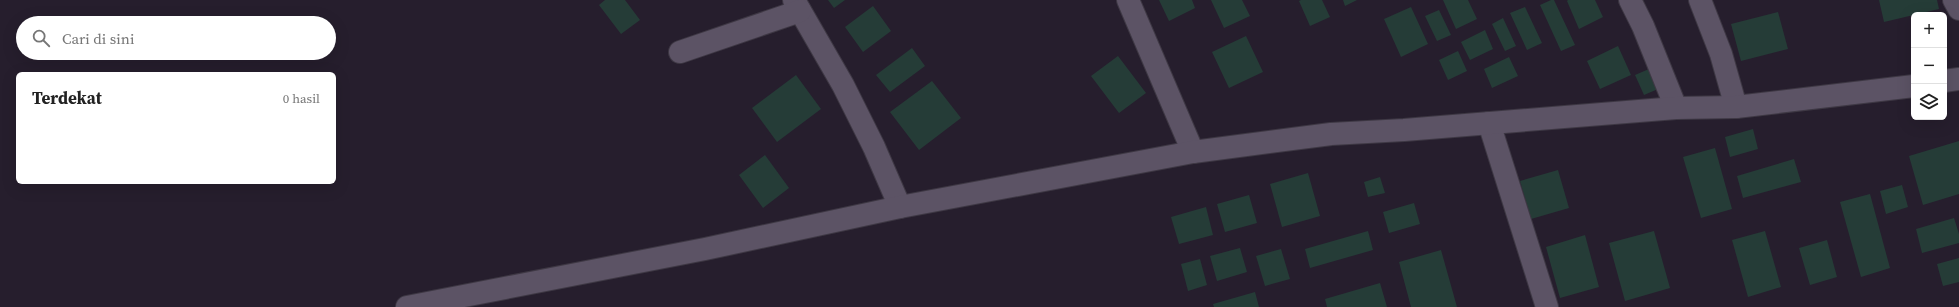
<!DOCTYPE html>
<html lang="id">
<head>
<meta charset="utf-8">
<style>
	body { margin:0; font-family:"Source Serif 4",serif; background:#f2f2f2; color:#222 }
	.controls { position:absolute; right:12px; top:12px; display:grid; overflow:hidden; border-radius:6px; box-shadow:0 4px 16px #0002 }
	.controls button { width:36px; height:36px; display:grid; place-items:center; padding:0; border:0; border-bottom:1px solid #e0e0e0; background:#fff; color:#222; font:20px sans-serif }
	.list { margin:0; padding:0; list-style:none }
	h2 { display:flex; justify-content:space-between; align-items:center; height:52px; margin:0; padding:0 16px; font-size:17px }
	h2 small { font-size:13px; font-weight:400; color:#767676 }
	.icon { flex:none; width:22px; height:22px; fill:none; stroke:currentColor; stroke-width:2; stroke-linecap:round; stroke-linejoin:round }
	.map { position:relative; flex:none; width:1959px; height:307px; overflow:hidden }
	.search { position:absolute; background:#fff; box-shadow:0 4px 16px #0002; left:16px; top:16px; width:320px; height:44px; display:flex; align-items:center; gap:10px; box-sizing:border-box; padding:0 14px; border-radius:22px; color:#767676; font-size:15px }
	.panel { position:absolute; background:#fff; box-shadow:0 4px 16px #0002; left:16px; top:72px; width:320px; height:112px; border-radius:6px }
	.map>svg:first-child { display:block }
	.building { fill:#253c37 }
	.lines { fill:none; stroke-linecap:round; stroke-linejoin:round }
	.minor-casing { stroke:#3e3844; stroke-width:24 }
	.minor { stroke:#5c5365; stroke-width:22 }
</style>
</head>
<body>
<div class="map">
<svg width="1959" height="307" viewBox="0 0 1959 307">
	<rect width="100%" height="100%" fill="#261e2d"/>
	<!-- building -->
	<g class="building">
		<polygon points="605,0 625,0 640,20 621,34 599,5"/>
		<polygon points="828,0 845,0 834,8"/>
		<polygon points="1159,0 1192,0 1195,8 1169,21"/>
		<polygon points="1211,0 1242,0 1250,16 1224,28"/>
		<polygon points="1301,0 1322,0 1330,17 1310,26 1299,1"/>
		<polygon points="1343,0 1357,0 1345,6"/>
		<polygon points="1443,0 1468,0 1477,19 1456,29"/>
		<polygon points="1551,0 1554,0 1575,45 1561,51 1540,5"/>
		<polygon points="1568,0 1595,0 1603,17 1579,29 1567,1"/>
		<polygon points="1879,0 1937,0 1939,9 1884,22"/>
		<polygon points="873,6 891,31 863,52 845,27"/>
		<polygon points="1411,7 1428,44 1401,57 1384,19"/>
		<polygon points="1525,7 1542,43 1527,50 1510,13"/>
		<polygon points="1439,10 1451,35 1437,41 1425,16"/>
		<polygon points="1778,12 1788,49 1741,61 1731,24"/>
		<polygon points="1503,18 1516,46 1505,51 1492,24"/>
		<polygon points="1485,30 1493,49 1470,60 1461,42"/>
		<polygon points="1246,36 1263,72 1229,88 1212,52"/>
		<polygon points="1618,46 1631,75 1600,89 1587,61"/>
		<polygon points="912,48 925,66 890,92 876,75"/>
		<polygon points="1458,51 1467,71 1448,80 1439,60"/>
		<polygon points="1118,56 1146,93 1119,113 1091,76"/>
		<polygon points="1509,57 1518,76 1492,88 1484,69"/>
		<polygon points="1649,69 1658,89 1644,95 1635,75"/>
		<polygon points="796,75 821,109 777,142 752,108"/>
		<polygon points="932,81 961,118 919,150 890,112"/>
		<polygon points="1753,129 1758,149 1730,157 1725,137"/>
		<polygon points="1959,141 1959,194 1923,205 1909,156"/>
		<polygon points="1715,148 1732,209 1701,218 1683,157"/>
		<polygon points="765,155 789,188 763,208 739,175"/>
		<polygon points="1794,159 1801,182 1743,198 1737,176"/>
		<polygon points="1558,170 1569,208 1531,219 1520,181"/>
		<polygon points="1308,173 1320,216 1282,227 1270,184"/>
		<polygon points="1380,177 1385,193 1368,197 1364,182"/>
		<polygon points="1902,185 1908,207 1886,214 1880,191"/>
		<polygon points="1870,194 1890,268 1861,277 1840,202"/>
		<polygon points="1249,195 1257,223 1225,232 1217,204"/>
		<polygon points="1414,203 1420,224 1389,233 1383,212"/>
		<polygon points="1206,207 1213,235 1179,244 1171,217"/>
		<polygon points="1954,218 1959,234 1959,243 1922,253 1916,229"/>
		<polygon points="1368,231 1373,250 1310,268 1305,249"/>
		<polygon points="1654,231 1670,288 1625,301 1609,243"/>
		<polygon points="1765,231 1781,287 1748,297 1732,240"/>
		<polygon points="1585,235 1599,287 1560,298 1546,247"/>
		<polygon points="1827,240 1837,277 1810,285 1799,248"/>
		<polygon points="1240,248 1247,272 1217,281 1210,256"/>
		<polygon points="1281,249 1290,279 1265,286 1256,256"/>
		<polygon points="1441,250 1457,307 1411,307 1399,262"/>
		<polygon points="1959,258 1959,282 1943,286 1937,264"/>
		<polygon points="1200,259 1207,285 1188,291 1181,264"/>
		<polygon points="1380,283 1387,307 1327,307 1325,299"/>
		<polygon points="1255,292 1259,307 1214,307 1213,304"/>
	</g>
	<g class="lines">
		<!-- minor casing -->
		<g class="minor-casing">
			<g id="minor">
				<polyline points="794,0 843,85 874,147 900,207"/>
				<polyline points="1128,0 1193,152"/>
				<polyline points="1630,0 1643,26 1676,108"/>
				<polyline points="1700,0 1721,54 1736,107"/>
				<polyline points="1954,0 1959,9"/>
				<polyline points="680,52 800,11"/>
				<polyline points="1944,81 1959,79"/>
				<polyline points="1489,123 1547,307"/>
				<polyline points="407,307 705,249 900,207 1193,152 1331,134 1404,130 1676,108 1736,107 1914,86"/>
			</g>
		</g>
		<!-- minor -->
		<use href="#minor" class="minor"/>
	</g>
</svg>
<div class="controls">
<button>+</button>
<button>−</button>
<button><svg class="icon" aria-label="layers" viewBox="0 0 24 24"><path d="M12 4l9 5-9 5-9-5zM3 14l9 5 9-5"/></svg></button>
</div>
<div class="search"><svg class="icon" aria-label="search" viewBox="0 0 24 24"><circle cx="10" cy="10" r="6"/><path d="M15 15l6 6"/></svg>Cari di sini</div>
<section class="panel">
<h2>Terdekat<small>0 hasil</small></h2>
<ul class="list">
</ul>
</section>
</div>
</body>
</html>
